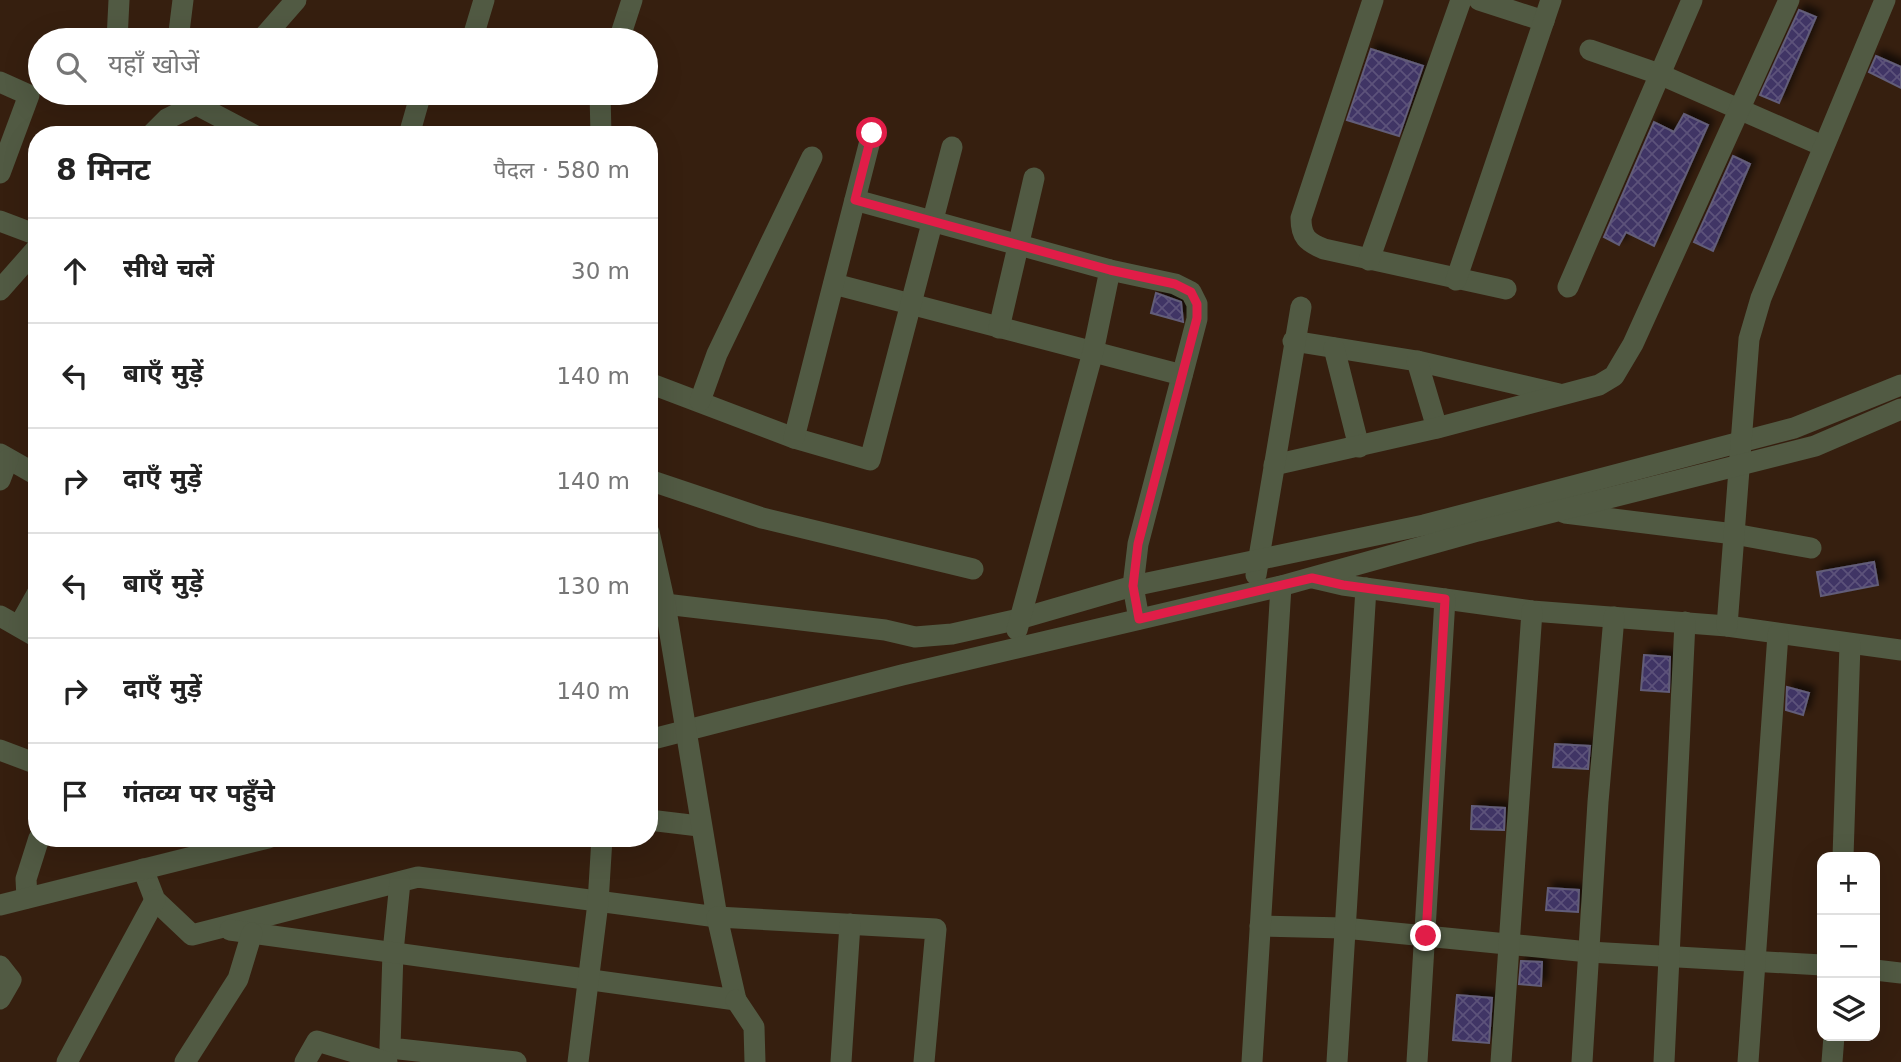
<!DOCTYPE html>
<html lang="hi">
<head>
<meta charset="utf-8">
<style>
	body { margin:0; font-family:"DejaVu Sans","Noto Sans Devanagari",sans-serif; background:#f6f6f6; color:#222 }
	.controls { position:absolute; right:21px; bottom:21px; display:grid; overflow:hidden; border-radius:14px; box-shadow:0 7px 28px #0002 }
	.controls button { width:63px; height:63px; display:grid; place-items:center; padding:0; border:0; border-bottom:2px solid #e0e0e0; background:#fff; color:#222; font:35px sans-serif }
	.stop { position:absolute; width:21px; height:21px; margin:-16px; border:5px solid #e11d48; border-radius:50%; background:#fff }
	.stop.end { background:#e11d48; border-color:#fff; box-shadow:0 2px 7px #0008 }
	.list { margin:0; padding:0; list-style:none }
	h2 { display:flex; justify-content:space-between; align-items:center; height:91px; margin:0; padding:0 28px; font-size:30px }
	h2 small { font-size:23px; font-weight:400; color:#767676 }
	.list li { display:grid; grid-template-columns:46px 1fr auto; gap:21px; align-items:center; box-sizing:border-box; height:105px; padding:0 28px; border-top:2px solid #e0e0e0 }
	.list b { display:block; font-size:26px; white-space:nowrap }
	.list em { font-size:23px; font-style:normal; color:#767676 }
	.icon { flex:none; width:38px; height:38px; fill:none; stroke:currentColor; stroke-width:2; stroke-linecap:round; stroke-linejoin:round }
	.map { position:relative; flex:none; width:1901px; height:1062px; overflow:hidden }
	.search { position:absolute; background:#fff; box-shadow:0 7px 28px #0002; left:28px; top:28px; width:630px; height:77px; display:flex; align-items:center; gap:18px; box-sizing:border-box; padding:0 24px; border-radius:38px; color:#767676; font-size:26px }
	.panel { position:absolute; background:#fff; box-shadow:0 7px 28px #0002; left:28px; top:126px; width:630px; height:721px; border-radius:28px }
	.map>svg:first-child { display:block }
	.building { fill:url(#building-cross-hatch); stroke:#625d79; stroke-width:2; filter:url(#shadow) }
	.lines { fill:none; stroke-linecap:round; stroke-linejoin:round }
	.minor { stroke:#515a43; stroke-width:21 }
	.route { stroke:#e11d48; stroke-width:9 }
</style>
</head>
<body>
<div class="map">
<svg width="1901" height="1062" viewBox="0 0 1901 1062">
	<defs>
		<pattern id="building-cross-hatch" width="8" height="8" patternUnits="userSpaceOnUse" patternTransform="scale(1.75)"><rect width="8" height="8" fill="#403565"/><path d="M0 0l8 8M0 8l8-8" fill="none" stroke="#5c527a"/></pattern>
		<filter id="shadow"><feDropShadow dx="5.5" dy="-5.5" stdDeviation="3.5" flood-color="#0009"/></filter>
	</defs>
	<rect width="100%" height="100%" fill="#361f0f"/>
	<!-- building -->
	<g class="building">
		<polygon points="1799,10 1816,17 1779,103 1760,95"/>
		<polygon points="1371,49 1423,66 1399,136 1347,120"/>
		<polygon points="1876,56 1901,67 1901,88 1869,72"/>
		<polygon points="1684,114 1708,125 1654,246 1626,232 1619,245 1604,237 1654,122 1674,132"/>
		<polygon points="1733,156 1750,164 1713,251 1694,242"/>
		<polygon points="1156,293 1181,302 1183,322 1151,313"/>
		<polygon points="1874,562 1878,585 1821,596 1817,572"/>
		<polygon points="1644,655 1670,657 1669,692 1641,690"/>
		<polygon points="1787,687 1809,693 1803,715 1786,710"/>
		<polygon points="1555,744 1590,746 1588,769 1553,767"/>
		<polygon points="1472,806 1505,808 1504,830 1471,829"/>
		<polygon points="1548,888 1579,890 1578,912 1546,910"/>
		<polygon points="1521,961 1542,962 1541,986 1519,984"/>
		<polygon points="1457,995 1492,998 1489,1043 1453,1040"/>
	</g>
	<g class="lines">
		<!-- minor -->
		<g class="minor">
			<path d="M1373,0L1301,218C1301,237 1307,242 1324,249L1506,289"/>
			<polyline points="1479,0 1544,21"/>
			<polyline points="117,40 119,0"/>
			<polyline points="178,40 183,0"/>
			<polyline points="261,40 296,0"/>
			<polyline points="472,40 484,0"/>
			<polyline points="619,40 632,0"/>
			<polyline points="1590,50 1659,74 1823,146"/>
			<polyline points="0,82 29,95 0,173"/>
			<polyline points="185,93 197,105 254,135"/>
			<polyline points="600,93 601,135"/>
			<polyline points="151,135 167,119 219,93"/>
			<polyline points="409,135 421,93"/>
			<polyline points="855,200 1110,270 1175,284 1191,292 1197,304 1197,319 1138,544 1133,586 1139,619"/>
			<polyline points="0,221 37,235"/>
			<polyline points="1369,260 1461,0"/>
			<polyline points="1456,280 1551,0"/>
			<polyline points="834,284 1182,375"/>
			<polyline points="1568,287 1692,0"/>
			<polyline points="0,290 37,248"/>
			<polyline points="999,328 1034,178"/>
			<polyline points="1293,341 1417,361 1559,394"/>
			<polyline points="1334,348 1359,447"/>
			<polyline points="1417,361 1437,428"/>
			<polyline points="649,383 794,438 870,460 952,147"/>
			<polyline points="700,401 717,354 812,157"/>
			<polyline points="794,438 872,133"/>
			<polyline points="0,454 37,475"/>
			<polyline points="1274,465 1437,428 1599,385 1614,376 1633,344 1789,0"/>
			<polyline points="0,480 8,459"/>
			<polyline points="649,480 762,518 973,569"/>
			<polyline points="1565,513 1734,534 1811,548"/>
			<polyline points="1256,575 1301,307"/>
			<polyline points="1313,578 1343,585 1532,611 1727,626 1901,650"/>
			<polyline points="665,604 885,630 915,637 952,634 1019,619 1133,586 1424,525 1794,428 1901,385"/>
			<polyline points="0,616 37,637"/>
			<polyline points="19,626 37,594"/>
			<polyline points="1727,626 1749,339 1761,298 1885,0"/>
			<polyline points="1017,630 1093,352 1110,270"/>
			<polyline points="649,740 902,675 1281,586 1478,531 1815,446 1901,409"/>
			<polyline points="0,750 37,764"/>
			<polyline points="649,820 699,826"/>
			<polyline points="1843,857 1850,644"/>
			<polyline points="143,869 155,900 192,935 418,877 717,917 665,604 649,532"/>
			<polyline points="400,882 393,952 390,1048 516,1062"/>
			<polyline points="27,898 26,879 39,838"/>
			<polyline points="0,905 268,838"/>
			<polyline points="1260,926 1344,928 1589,952 1822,965"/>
			<polyline points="230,930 736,1000 717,917 936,929 924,1062"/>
			<polyline points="0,966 11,980 0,999"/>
			<polyline points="1875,970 1901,973"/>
			<polyline points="736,1000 754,1027 755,1062"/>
			<polyline points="67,1062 155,900"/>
			<polyline points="185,1062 238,979 252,933"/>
			<polyline points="305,1062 317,1041 387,1062"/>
			<polyline points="578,1062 598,903 602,838"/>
			<polyline points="841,1062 850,924"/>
			<polyline points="1252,1062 1281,586"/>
			<polyline points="1337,1062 1366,588"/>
			<polyline points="1417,1062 1445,599"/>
			<polyline points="1501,1062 1532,611"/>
			<polyline points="1582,1062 1598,802 1614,617"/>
			<polyline points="1664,1062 1685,622"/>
			<polyline points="1748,1062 1778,634"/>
			<polyline points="1832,1062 1834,1036"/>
		</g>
	</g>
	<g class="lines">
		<!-- route -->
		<polyline class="route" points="872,133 855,200 1110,270 1175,284 1191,292 1197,304 1197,318 1138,544 1133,586 1139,619 1312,578 1343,585 1445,599 1426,936"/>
	</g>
</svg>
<div class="controls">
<button>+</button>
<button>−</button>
<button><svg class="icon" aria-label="layers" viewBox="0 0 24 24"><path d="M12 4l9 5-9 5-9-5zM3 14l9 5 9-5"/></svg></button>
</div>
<div class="stop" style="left:872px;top:133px"></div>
<div class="stop end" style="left:1426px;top:936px"></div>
<div class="search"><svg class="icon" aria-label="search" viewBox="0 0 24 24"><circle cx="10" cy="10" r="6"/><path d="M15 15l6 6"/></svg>यहाँ खोजें</div>
<section class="panel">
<h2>8 मिनट<small>पैदल · 580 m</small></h2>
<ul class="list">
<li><svg class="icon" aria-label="ahead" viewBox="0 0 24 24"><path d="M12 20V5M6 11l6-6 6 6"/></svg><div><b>सीधे चलें</b></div><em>30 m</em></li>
<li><svg class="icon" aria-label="left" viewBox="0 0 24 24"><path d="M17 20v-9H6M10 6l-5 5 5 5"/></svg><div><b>बाएँ मुड़ें</b></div><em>140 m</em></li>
<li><svg class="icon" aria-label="right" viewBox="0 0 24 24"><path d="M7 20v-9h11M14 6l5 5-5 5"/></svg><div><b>दाएँ मुड़ें</b></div><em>140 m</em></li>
<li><svg class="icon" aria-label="left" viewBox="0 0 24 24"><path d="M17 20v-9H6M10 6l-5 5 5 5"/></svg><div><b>बाएँ मुड़ें</b></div><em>130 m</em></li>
<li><svg class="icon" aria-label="right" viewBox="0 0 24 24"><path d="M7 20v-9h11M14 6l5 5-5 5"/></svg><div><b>दाएँ मुड़ें</b></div><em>140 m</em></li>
<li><svg class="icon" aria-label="arrive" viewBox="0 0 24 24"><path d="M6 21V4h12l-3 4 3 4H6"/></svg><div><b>गंतव्य पर पहुँचे</b></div></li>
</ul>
</section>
</div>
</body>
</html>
